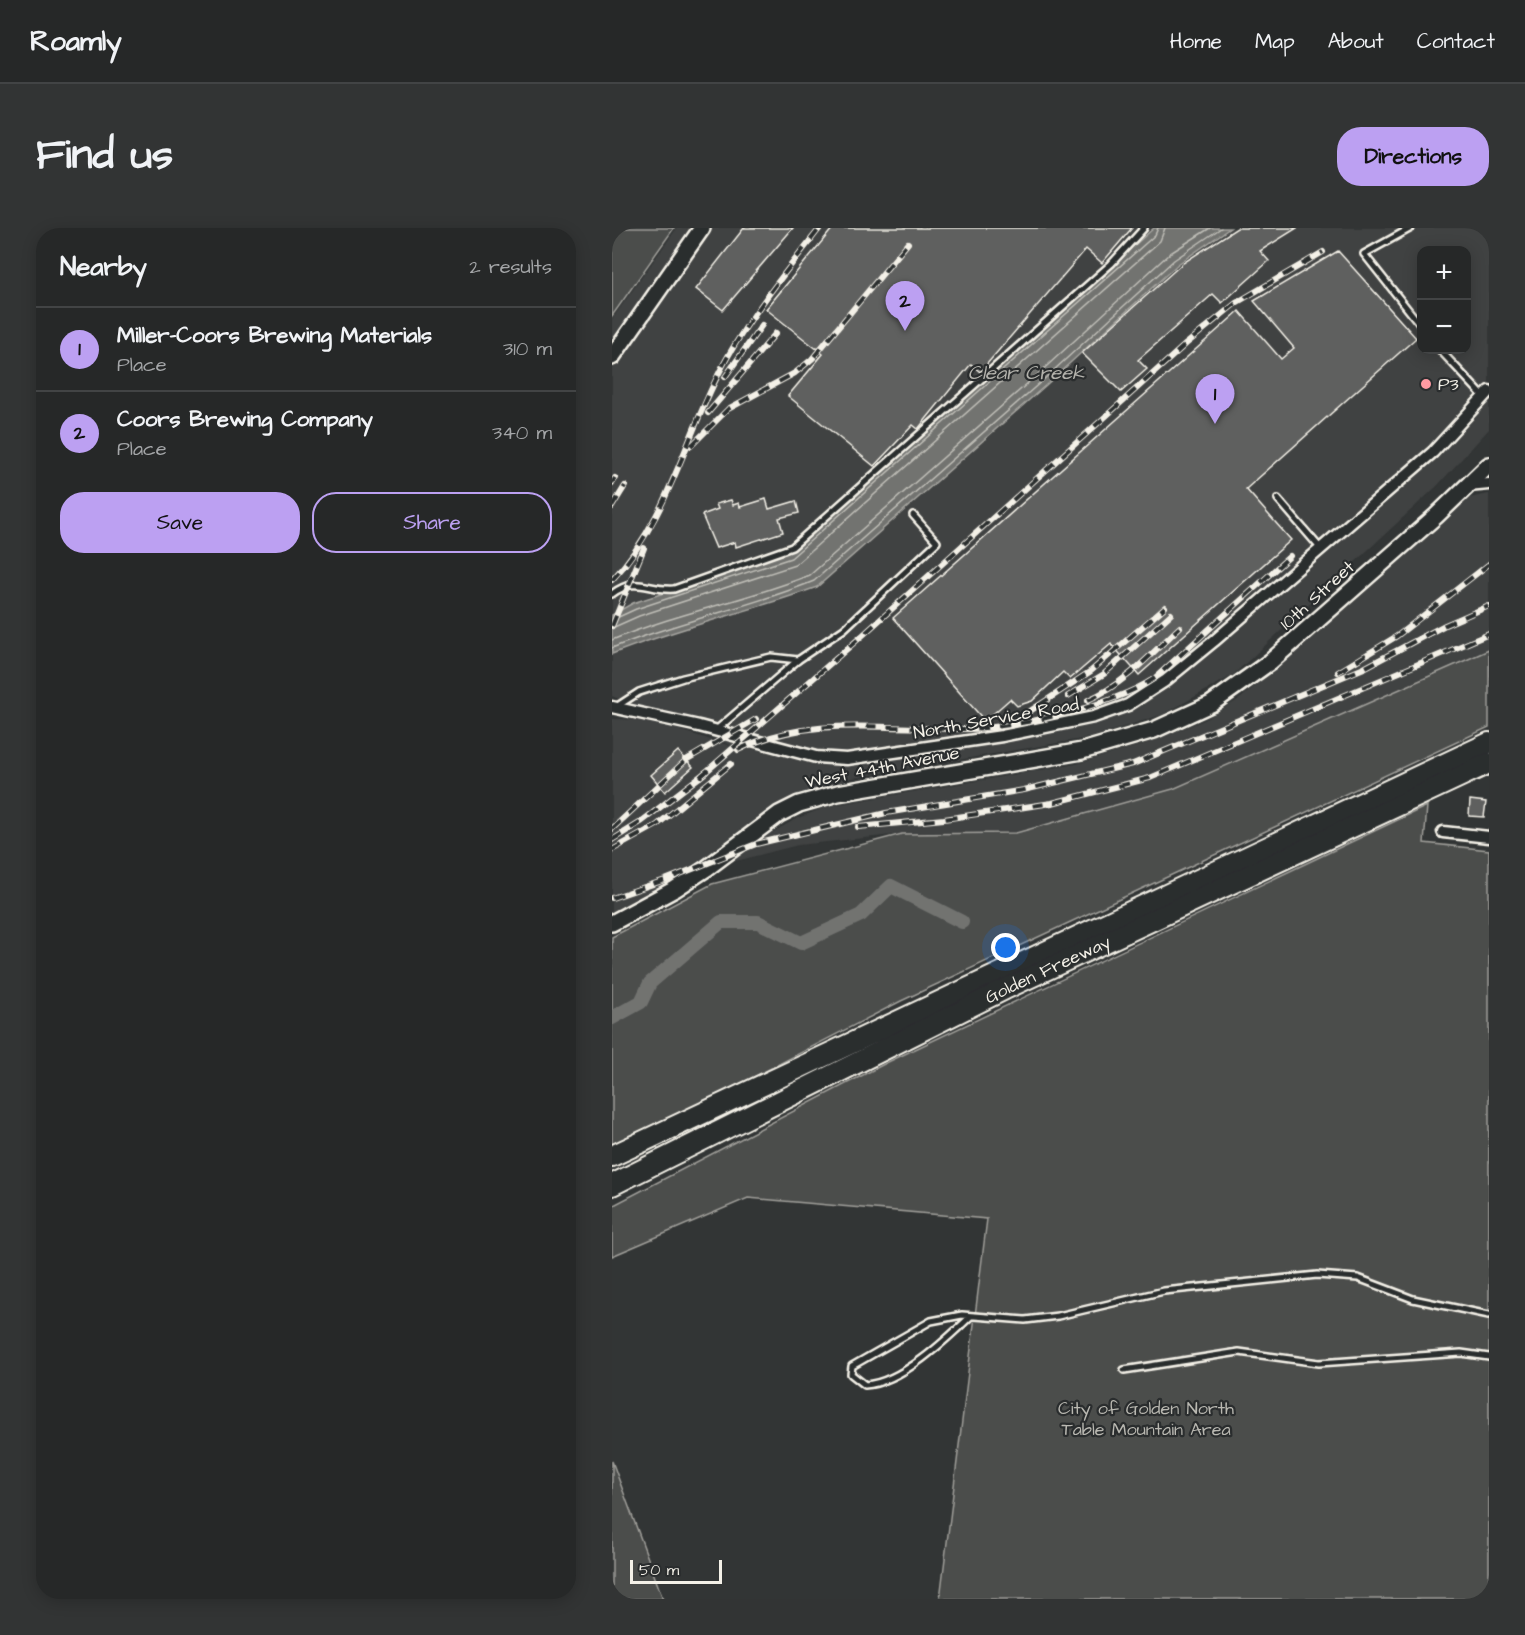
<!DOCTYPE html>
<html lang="en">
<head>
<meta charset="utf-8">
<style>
	body { margin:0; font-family:"Architects Daughter",sans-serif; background:#323434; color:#f1f3f6 }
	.controls { position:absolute; right:18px; top:18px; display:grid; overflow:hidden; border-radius:12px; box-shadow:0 3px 15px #0003 }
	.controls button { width:54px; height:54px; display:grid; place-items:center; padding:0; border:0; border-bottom:2px solid #424445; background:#262828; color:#f1f3f6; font:30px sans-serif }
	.scale { position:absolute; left:18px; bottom:15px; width:92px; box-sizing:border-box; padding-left:6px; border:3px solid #f4f1e8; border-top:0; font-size:16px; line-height:21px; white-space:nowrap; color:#f4f1e8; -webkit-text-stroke:4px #2a2d2e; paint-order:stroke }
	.you { position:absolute; left:394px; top:720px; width:21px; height:21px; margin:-15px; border:4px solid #fff; border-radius:50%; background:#1a73e8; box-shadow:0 0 0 9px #1a73e833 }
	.badge { display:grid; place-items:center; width:39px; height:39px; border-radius:50%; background:#bca0f2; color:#111; font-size:20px; font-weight:700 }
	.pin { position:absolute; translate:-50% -50px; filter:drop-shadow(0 2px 3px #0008) }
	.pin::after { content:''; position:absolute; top:32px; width:21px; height:18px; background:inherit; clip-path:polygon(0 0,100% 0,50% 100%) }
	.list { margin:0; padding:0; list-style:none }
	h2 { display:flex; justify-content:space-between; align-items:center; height:78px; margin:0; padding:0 24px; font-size:26px }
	h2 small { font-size:20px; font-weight:400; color:#a4a6a8 }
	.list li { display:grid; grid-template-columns:39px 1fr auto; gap:18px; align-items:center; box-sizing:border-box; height:84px; padding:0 24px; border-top:2px solid #424445 }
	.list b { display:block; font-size:22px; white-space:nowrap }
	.list p { margin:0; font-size:20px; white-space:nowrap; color:#a4a6a8 }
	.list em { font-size:20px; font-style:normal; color:#a4a6a8 }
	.actions { display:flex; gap:12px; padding:18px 24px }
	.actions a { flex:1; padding:14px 0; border:2px solid #bca0f2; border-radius:24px; text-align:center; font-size:21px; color:#bca0f2 }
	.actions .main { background:#bca0f2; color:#111 }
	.map { position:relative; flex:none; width:877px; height:1371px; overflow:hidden; border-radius:24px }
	header { display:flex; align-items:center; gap:36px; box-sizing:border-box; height:84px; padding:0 30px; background:#262828; border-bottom:2px solid #424445 }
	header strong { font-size:28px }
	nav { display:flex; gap:33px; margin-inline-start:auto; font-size:21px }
	.intro { display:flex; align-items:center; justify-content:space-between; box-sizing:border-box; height:144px; padding:0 36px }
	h1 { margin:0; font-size:42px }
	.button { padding:15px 27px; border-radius:24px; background:#bca0f2; color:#111; font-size:21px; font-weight:700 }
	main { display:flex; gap:36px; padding:0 36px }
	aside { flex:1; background:#262828; border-radius:24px; box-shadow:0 3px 15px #0003 }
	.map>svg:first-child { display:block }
	.built { fill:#404242; fill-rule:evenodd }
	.green { fill:#4b4d4c; stroke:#a09f9a; stroke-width:1.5 }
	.water { fill:#727370; stroke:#a6a5a0; stroke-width:1.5 }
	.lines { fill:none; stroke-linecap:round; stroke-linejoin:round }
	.shore { stroke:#c0bfb8; stroke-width:1.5 }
	.canal { stroke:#727370; stroke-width:14 }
	.building { fill:#5f605f; stroke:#f4f1e8; stroke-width:1.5 }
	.lane-casing { stroke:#f4f1e8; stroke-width:10 }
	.street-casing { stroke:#f4f1e8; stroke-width:15 }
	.secondary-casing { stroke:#f4f1e8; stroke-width:20 }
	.highway-casing { stroke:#f4f1e8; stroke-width:24 }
	.lane { stroke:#2a2d2e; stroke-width:5 }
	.street { stroke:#2a2d2e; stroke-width:10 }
	.secondary { stroke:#2a2d2e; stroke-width:15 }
	.highway { stroke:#2a2d2e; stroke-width:20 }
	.rail-casing { stroke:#f4f1e8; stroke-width:6 }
	.rail { stroke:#2a2d2e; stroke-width:4; stroke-dasharray:11; stroke-linecap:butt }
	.poi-dot { fill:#ff9aa2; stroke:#2a2d2e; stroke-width:2 }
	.labels { text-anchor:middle; stroke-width:4.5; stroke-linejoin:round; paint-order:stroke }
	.poi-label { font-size:18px; fill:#f4f1e8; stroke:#2a2d2e; text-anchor:start }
	.street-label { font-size:18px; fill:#f4f1e8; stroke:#2a2d2e }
	.park-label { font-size:18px; fill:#b9b8b1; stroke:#2a2d2e }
	.water-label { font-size:20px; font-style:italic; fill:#b3b2ac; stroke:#2a2d2e }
</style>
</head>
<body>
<header>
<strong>Roamly</strong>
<nav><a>Home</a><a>Map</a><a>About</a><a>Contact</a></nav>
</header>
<div class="intro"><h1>Find us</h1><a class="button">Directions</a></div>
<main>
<aside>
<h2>Nearby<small>2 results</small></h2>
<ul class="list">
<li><span class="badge">1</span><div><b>Miller-Coors Brewing Materials</b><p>Place</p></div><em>310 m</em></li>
<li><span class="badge">2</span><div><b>Coors Brewing Company</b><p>Place</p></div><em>340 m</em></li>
</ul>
<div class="actions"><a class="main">Save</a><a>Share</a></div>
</aside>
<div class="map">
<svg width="877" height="1371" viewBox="0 0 877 1371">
	<rect width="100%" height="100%" fill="#323535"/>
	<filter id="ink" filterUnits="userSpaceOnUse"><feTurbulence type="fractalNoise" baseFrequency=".0167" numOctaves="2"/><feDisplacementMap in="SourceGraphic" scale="12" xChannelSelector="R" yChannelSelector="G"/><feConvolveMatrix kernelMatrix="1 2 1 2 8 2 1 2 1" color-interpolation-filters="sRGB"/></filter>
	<g filter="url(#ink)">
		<!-- built -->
		<path class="built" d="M65,0H877V201L825,258L621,447L552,486L481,509L235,551L120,617L152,609L186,590L216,578L464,536L532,516L592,492L629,470L857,270L877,266V422L561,561L404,605L290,606L186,617L85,643L0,691V491L35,492L128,521L0,468V91ZM810,22H854V122H810Z"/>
		<!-- green -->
		<g class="green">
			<polygon points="0,0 62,0 0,88"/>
			<polygon points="877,422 877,499 289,773 0,922 0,709 100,656 290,606 404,605 561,561"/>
			<polygon points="815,578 812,615 877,622 877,1371 328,1371 375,991 136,970 0,1028 0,978 276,834"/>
			<polygon points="0,1233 51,1371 0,1371"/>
		</g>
		<!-- water -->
		<path class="water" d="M542,0H618L566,36L434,157L205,359C137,384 67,399 0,426V387L21,375L175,325Z"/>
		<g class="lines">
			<!-- shore -->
			<g class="shore">
				<polyline points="0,392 24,381 179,330 543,7 546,0"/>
				<polyline points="0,400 27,388 183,337 548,13 553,0"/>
				<path d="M0,412C64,385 133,373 198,347L425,147L557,26L598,0"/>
				<path d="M0,420C66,393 136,380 202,353L430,153L562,32L609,0"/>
			</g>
			<!-- canal -->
			<polyline class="canal" points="0,790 29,774 38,755 109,694 146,694 189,715 249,687 279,658 350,694"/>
		</g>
		<!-- building -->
		<g class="building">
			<polygon points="132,0 181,0 111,82 84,61"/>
			<polygon points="221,0 520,0 490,35 474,21 368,144 359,136 306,201 301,197 262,238 176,168 211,126 154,81"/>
			<polygon points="625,0 685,0 648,23 657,33 610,75 601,66 526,132 535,141 509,164 470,125 571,35"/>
			<polygon points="726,23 804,110 634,261 679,312 527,447 499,416 458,451 451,444 420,473 405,478 398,471 373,493 281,390 627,83 669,131 682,120 642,73"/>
			<polygon points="154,271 157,281 184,273 187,285 167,290 171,304 124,319 123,314 104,320 90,287 106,281 104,276 119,272 121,277 127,275 128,279"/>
			<polygon points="66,523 81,539 53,564 39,547"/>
			<polygon points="858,572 874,574 872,589 857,588"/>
		</g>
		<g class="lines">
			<!-- lane casing -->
			<g class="lane-casing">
				<g id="lane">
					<polyline points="799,0 752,26 810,99"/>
					<polyline points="828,122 872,169"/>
					<polyline points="666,271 709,321"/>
					<path d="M0,366C26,347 34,363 62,361L180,319L499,36L532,0"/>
					<polyline points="186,432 232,401 325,314 301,287"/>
					<polyline points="4,479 27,464 71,450 159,429 186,432 103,503"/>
					<path d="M359,1088C334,1112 289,1155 253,1157L239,1146L240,1138L319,1093L350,1087L413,1092L446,1088L552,1063L705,1047L746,1050L801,1071L877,1087"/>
					<polyline points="512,1142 627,1124 707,1135 849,1125 877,1129"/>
				</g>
			</g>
			<!-- street casing -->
			<g class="street-casing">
				<g id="street">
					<polyline points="856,258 877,256"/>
					<polyline points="0,479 87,498 204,529 235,531 390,508 482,489 516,477 553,453 602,413 821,224 877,163"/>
					<polyline points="831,604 877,609"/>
				</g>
			</g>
			<!-- secondary casing -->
			<g class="secondary-casing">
				<g id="secondary">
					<polyline points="0,129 90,0"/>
					<polyline points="0,695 63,661 95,640 167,586 187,576 226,565 470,523 542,502 599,476 658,434 824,288 877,237"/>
				</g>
			</g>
			<!-- highway casing -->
			<g class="highway-casing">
				<g id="highway">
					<polyline points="0,928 877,515"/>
					<path id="s1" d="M0,957L393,761L877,535"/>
				</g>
			</g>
			<!-- lane -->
			<use href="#lane" class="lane"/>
			<!-- street -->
			<use href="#street" class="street"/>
			<!-- secondary -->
			<use href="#secondary" class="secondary"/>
			<!-- highway -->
			<use href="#highway" class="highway"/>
			<!-- rail casing -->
			<g class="rail-casing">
				<g id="rail">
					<polyline points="113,149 150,97"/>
					<polyline points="96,185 164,105"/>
					<polyline points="79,218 116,181 183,145 200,131 296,15"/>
					<polyline points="0,255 3,250"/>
					<polyline points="0,279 13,258"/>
					<path d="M0,352C58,290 74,203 115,130C141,84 175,42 208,0"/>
					<polyline points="0,398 32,320"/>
					<polyline points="726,444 785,408 877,336"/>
					<polyline points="456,468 492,446 559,386"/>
					<path d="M476,472C513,456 539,426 568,399"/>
					<polyline points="409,489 479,443 553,379"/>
					<path d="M126,522C194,487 272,501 346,501C399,502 499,479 543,450L678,328"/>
					<polyline points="88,549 251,407 574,116 624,75 711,24"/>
					<polyline points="246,599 332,591 440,575 538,550 877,406"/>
					<polyline points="0,601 74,532 144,491"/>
					<polyline points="0,612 29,594 94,544"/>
					<polyline points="0,622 45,597 119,536"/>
					<polyline points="0,670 53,652 144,616 274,585 412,562 521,536 752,440 833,397 877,378"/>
				</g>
			</g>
			<!-- rail -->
			<use href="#rail" class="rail"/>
		</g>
	</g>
	<!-- markers -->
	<circle class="poi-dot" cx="814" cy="156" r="6"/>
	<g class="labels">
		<!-- poi labels -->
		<g class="poi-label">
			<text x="826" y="162">P3</text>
		</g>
		<!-- street labels -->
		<g class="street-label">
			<text transform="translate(705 367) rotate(-42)" y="6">10th Street</text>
			<text transform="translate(384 490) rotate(-10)" y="6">North Service Road</text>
			<text transform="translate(270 539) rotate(-11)" y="6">West 44th Avenue</text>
			<text dy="6" stroke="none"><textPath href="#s1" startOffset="486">Golden Freeway</textPath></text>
		</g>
		<!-- park labels -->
		<g class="park-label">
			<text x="534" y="1186">City of Golden North<tspan x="534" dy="21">Table Mountain Area</tspan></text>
		</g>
		<!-- water labels -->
		<g class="water-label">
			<text x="414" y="151">Clear Creek</text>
		</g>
	</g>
</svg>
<div class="controls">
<button>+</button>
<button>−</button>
</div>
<div class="scale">50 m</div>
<div class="you"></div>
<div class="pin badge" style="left:603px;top:196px">1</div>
<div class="pin badge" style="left:293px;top:103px">2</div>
</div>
</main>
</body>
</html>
